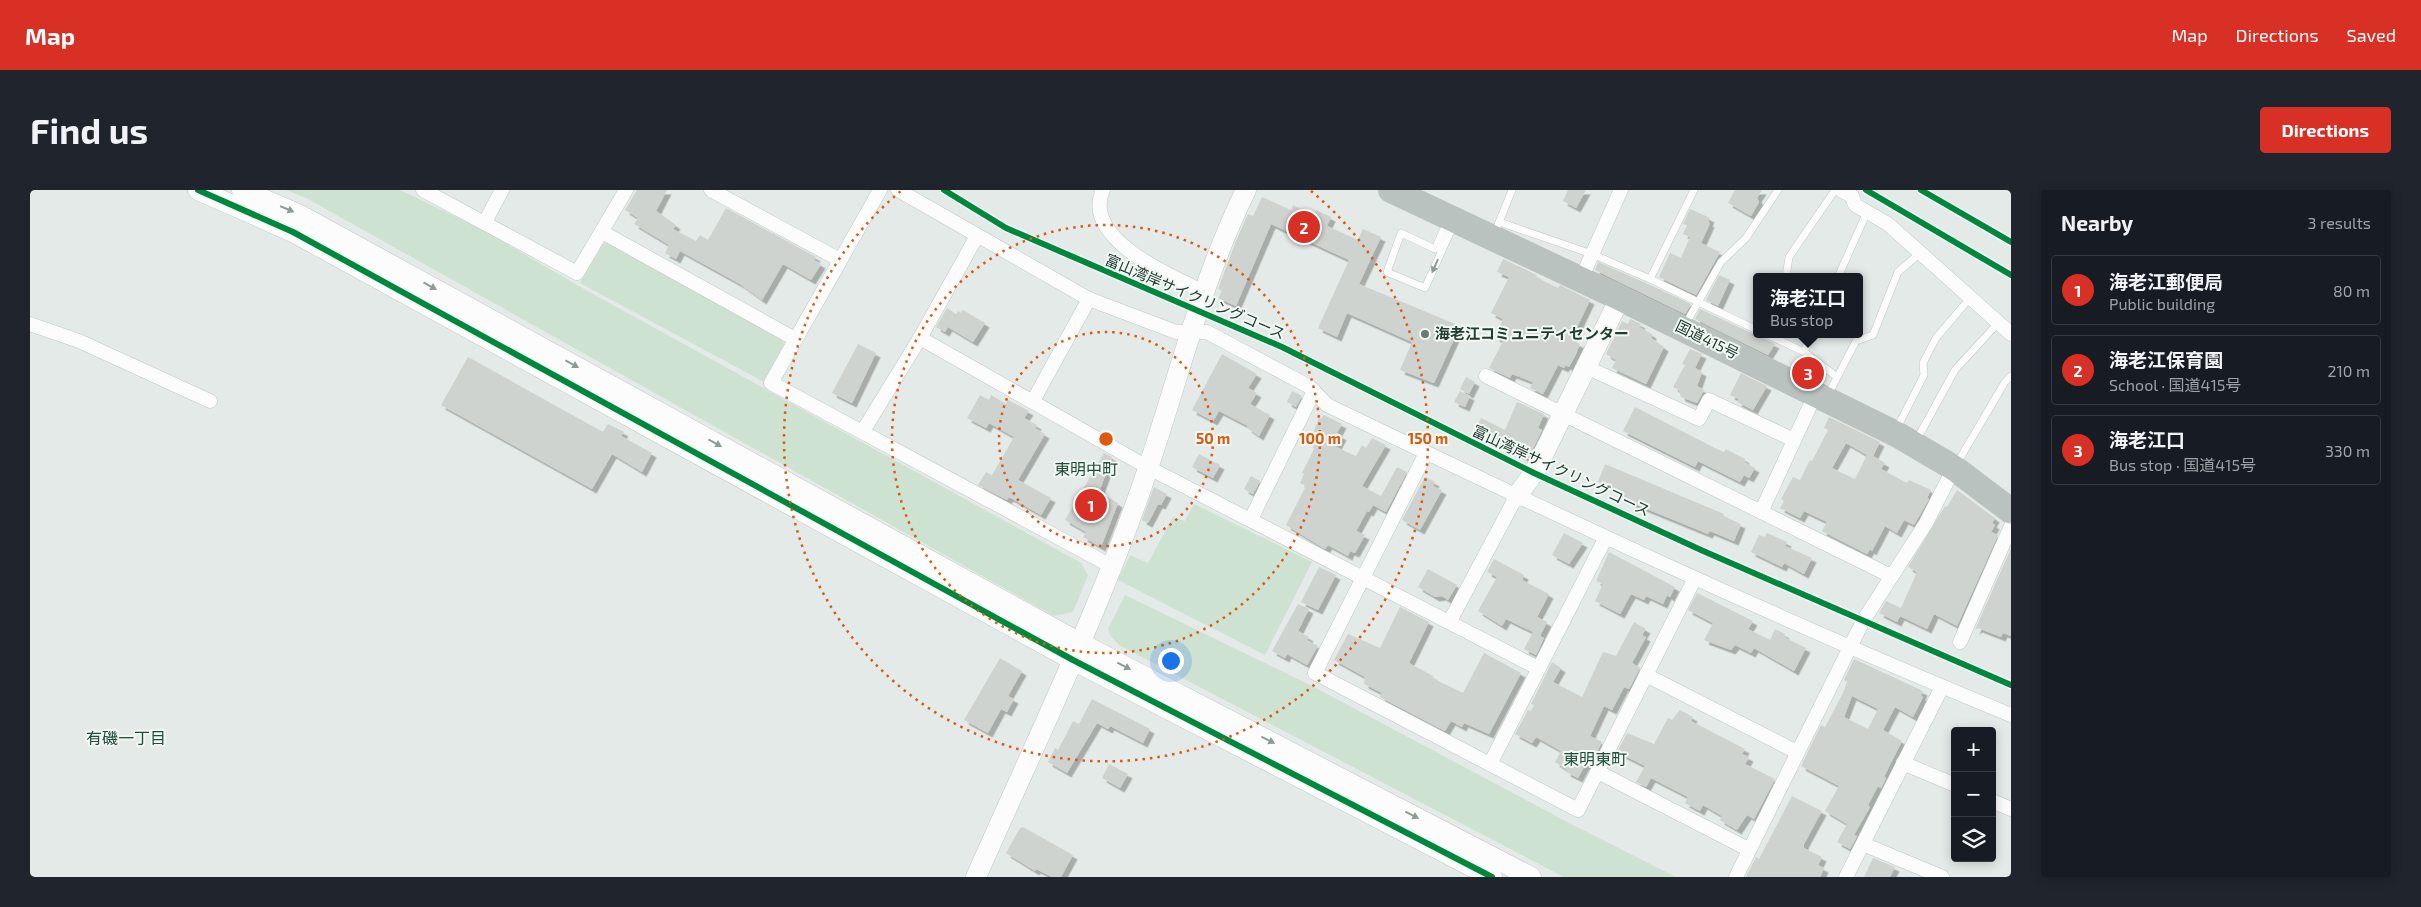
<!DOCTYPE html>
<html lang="en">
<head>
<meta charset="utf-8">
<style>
	body { margin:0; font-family:"Exo 2","Noto Sans JP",sans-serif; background:#20242c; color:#f1f3f6 }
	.controls { position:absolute; right:15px; bottom:15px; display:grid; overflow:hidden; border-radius:5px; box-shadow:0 2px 12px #0003 }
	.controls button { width:45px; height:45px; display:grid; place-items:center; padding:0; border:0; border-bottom:1px solid #363941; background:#171b24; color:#f1f3f6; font:25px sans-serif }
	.you { position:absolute; left:1140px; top:470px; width:18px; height:18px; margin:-12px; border:4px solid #fff; border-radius:50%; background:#1a73e8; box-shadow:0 0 0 8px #1a73e833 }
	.badge { display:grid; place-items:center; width:32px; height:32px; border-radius:50%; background:#d93025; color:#fff; font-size:16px; font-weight:700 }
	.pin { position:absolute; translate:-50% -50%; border:2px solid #fff; box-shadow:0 1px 5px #0006 }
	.popup { position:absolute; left:1723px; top:83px; width:110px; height:65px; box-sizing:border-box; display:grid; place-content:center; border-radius:5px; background:#171b24; filter:drop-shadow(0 1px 4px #0005); font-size:16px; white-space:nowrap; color:#9ea1a6 }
	.popup b { font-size:19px; color:#f1f3f6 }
	.popup::after { content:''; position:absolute; left:50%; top:100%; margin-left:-10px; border:10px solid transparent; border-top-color:#171b24 }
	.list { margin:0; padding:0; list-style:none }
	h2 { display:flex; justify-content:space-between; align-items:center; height:65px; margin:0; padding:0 20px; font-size:21px }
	h2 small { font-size:16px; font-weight:400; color:#9ea1a6 }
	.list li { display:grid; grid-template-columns:32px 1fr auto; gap:15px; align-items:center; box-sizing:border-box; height:70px; margin:0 10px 10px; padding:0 10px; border:1px solid #363941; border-radius:5px }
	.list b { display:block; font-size:19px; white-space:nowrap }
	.list p { margin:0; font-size:16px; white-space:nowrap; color:#9ea1a6 }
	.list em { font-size:16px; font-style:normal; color:#9ea1a6 }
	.icon { flex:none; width:28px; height:28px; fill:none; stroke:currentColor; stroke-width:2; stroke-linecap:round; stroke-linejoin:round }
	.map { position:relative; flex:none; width:1981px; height:687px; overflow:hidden; border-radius:5px }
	header { display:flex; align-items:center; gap:30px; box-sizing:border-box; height:70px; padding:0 25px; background:#d93025; color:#fff }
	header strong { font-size:24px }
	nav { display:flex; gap:28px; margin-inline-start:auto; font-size:18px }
	.intro { display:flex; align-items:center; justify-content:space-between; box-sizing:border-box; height:120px; padding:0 30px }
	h1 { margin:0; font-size:35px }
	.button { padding:12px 22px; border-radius:5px; background:#d93025; color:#fff; font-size:18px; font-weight:700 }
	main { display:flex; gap:30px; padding:0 30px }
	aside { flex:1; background:#171b24; border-radius:5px; box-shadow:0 2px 12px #0003 }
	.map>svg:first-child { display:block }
	.green { fill:#cde2d1 }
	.building { fill:#ced3d0; fill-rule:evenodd; filter:url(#shadow) }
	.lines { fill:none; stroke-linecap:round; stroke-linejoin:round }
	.lane-casing { stroke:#c1c7c4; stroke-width:8 }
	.street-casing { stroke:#c1c7c4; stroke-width:15 }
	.secondary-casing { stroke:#c0c7c4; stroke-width:21 }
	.highway-casing { stroke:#bdc6c1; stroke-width:26 }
	.lane { stroke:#fbfcfb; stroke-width:7 }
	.street { stroke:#fbfcfb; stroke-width:14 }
	.secondary { stroke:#fbfcfb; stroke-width:20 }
	.highway { stroke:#bac2bf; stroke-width:25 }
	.cycleway-casing { stroke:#f2f8f4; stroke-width:9 }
	.cycleway { stroke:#00873e; stroke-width:6 }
	.oneway { fill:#8f9c96 }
	.ring { fill:none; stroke:#de580e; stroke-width:2.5; stroke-dasharray:2.5 5 }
	.poi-dot { fill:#677971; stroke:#f2f8f4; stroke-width:2 }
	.labels { text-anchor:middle; stroke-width:4; stroke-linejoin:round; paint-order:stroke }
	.street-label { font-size:15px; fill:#233c31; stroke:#f2f8f4 }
	.poi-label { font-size:15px; font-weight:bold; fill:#233c31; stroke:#f2f8f4; text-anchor:start }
	.neighbourhood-label { font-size:16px; fill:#1f4d3a; stroke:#f2f8f4 }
	.centre { fill:#de580e; stroke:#f2f8f4; stroke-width:2.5 }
	.ring-label { font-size:15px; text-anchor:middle; font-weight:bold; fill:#de580e; stroke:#f2f8f4; stroke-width:4; stroke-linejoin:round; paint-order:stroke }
</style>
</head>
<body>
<header>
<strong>Map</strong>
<nav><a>Map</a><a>Directions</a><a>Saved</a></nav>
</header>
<div class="intro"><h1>Find us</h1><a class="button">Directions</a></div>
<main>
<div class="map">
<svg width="1981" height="687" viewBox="0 0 1981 687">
	<defs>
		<filter id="shadow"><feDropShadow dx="4.5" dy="4.5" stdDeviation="0" flood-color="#0004"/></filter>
	</defs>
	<rect width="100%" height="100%" fill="#e4eae7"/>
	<!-- green -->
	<g class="green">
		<polygon points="256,0 370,0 449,38 554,99 1051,373 1058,385 1043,422 1024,426 276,8"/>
		<polygon points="579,51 751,148 754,154 734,192 550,93 573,54"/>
		<polygon points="1164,314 1282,372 1235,465 1088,390 1100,365 1118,373 1143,327 1155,331"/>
		<polygon points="1095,405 1284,497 1541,634 1646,687 1534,687 1089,455 1080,445 1078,439"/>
	</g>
	<!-- building -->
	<g class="building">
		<polygon points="607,0 637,0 626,21 646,35 643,39 666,51 670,45 678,50 696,18 786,67 784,70 791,74 781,90 753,74 732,110 710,94 650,61 646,69 635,63 639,55 604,34 608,28 595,20"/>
		<polygon points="1538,0 1556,0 1546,18 1533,11"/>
		<polygon points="1705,0 1732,0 1727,8 1729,12 1721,26 1698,13"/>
		<polygon points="1232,7 1261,20 1263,15 1284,25 1286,20 1301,27 1297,36 1328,50 1333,39 1351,47 1329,94 1430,136 1404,193 1370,180 1382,152 1317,123 1307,147 1288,138 1319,70 1241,34 1206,116 1188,108 1192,101 1188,99 1206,51 1218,24 1223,26"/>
		<polygon points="1660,19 1680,28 1678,32 1680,33 1671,53 1690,62 1666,105 1629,87 1640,63 1651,68 1660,47 1653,44 1657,35 1653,34"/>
		<polygon points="1473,69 1507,85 1506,87 1528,98 1530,95 1560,110 1541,150 1550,154 1546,164 1539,177 1536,175 1534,178 1528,175 1513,204 1500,198 1503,192 1482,184 1480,188 1459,178 1473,151 1465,147 1473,129 1461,123 1479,87 1467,82"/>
		<polygon points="1568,72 1618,94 1661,114 1655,124 1565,80"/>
		<polygon points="1689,85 1700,90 1688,116 1676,110"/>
		<polygon points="917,118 926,124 928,121 931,123 933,120 955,133 943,152 918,137 915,142 906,137"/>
		<polygon points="1670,119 1745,154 1738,165 1665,129"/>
		<polygon points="1600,129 1611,134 1609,137 1622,144 1621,148 1634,157 1616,194 1582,178 1586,170 1576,164 1592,131 1598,134"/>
		<polygon points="828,154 846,163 822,213 802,203"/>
		<polygon points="1660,159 1672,164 1665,178 1672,182 1667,196 1674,200 1667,213 1651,207 1649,200 1643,197 1655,175 1652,174"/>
		<polygon points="1192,164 1227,184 1218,198 1227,203 1220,214 1240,225 1229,246 1217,238 1218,236 1189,221 1183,231 1162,220"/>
		<polygon points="438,167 573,242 578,234 594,242 591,246 622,263 612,282 582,264 562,299 411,215"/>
		<polygon points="1711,183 1737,196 1723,220 1707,212 1709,209 1700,205"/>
		<polygon points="1436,187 1445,192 1439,204 1430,199"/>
		<polygon points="1262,201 1272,206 1266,217 1257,212"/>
		<polygon points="1430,201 1440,206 1435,217 1424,212"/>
		<polygon points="950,205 959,210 961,205 976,214 978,210 999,221 994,228 1007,235 1005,238 1015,244 988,290 1021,308 1011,325 979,307 977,310 948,295 956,282 962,285 984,247 959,233 956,238 937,228"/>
		<polygon points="1487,212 1514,224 1508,238 1512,240 1498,269 1445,242 1451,228 1475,240"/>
		<polygon points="1605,217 1689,260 1694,262 1696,259 1715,269 1714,272 1725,278 1719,288 1714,285 1710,292 1668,271 1665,277 1593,241"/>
		<polygon points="1294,225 1312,234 1307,243 1312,246 1306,257 1326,266 1332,255 1336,258 1342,248 1356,255 1332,296 1351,306 1367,277 1377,282 1356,322 1343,315 1339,322 1337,321 1326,341 1335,345 1325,363 1320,361 1318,366 1298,355 1295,359 1256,335 1276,296 1270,293 1274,284 1272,283 1285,257 1279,253 1289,228 1291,229"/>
		<path d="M1799,227L1850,252L1843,266L1855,273L1851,279L1877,293L1879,290L1901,300L1897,308L1899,309L1884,335L1874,330L1867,343L1855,336L1842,361L1840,359L1837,364L1792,341L1797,332L1774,321L1770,328L1750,318L1754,311L1751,309L1763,287L1770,290L1780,270L1782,271L1798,240L1794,238ZM1816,253L1837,265L1825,289L1802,278Z"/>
		<polygon points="1074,263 1082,267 1069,302 1088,313 1071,357 1053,347 1056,342 1035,330"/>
		<polygon points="1169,264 1190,275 1183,288 1162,277"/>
		<polygon points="1575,274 1694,324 1693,326 1711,334 1704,351 1680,341 1678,344 1590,308 1593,302 1568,292"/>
		<polygon points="1221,286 1230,291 1223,304 1214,299"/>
		<polygon points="1395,287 1405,292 1403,296 1412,300 1390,340 1372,330"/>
		<polygon points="1124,297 1137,304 1131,315 1128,314 1118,333 1112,330"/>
		<polygon points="1927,300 1965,328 1962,333 1965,335 1961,342 1968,345 1927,436 1904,424 1897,439 1870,426 1867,432 1849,423 1856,411 1871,418 1887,382 1878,377 1915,316 1917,317"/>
		<polygon points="1534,343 1553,353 1539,374 1522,365"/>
		<polygon points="1737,343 1757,352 1755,356 1782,368 1774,384 1754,373 1752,377 1721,362 1729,345 1735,347"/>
		<polygon points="1981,358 1981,446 1973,443 1971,447 1948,438 1945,440"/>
		<polygon points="1579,362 1645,397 1640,407 1637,405 1633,414 1616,406 1614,410 1601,404 1590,424 1565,411 1573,394 1566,391"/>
		<polygon points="1464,369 1494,385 1492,390 1519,404 1507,427 1517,432 1510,446 1514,448 1506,465 1494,459 1503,442 1476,429 1472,436 1448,421 1467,387 1457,382"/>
		<polygon points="1289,377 1306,385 1288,420 1271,412"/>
		<polygon points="1398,379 1427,395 1418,410 1412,406 1405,407 1388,397"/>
		<polygon points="1667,403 1723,431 1718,439 1740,450 1745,439 1755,444 1754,447 1776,458 1764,481 1724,458 1721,463 1705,455 1701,460 1674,450 1683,433 1658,420"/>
		<polygon points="1268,414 1279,419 1268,441 1279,447 1277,450 1288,456 1277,475 1257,464 1255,468 1242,461"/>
		<polygon points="1370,417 1399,432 1379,473 1403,486 1402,488 1433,503 1454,463 1491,483 1459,544 1434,533 1432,537 1421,531 1415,541 1350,507 1352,503 1334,494 1335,487 1304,470 1318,444 1350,458"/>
		<polygon points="1604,432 1616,439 1612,445 1616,447 1602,473 1610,478 1599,499 1594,497 1582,520 1574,516 1560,546 1572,552 1563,570 1561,569 1557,576 1555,575 1548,588 1536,582 1537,580 1525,572 1531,561 1506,547 1502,553 1485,544 1498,520 1501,521 1504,515 1501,514 1522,472 1531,478 1523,492 1552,507 1573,462 1586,466"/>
		<polygon points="970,468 992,481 978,506 984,509 977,522 971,519 958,543 934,530"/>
		<path d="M1824,469L1893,501L1891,506L1893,507L1883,527L1865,517L1853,540L1872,551L1854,587L1856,588L1851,598L1848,596L1838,615L1840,617L1824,645L1827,646L1820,659L1807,652L1817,634L1795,621L1809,596L1771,576L1791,535L1795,537L1813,503L1817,492L1814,490ZM1822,506L1848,519L1838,539L1814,527Z"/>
		<polygon points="1062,509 1120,539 1113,553 1080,536 1078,539 1067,533 1037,583 1018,572 1025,558 1028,560 1043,531 1049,534"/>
		<polygon points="1650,520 1663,527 1661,531 1715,559 1712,564 1719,567 1715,574 1745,589 1724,629 1717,625 1707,640 1690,630 1692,626 1673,615 1670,621 1655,613 1658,607 1621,588 1616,597 1606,592 1615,576 1587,562 1597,543 1624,554 1638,528 1642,530"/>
		<polygon points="1079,574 1098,584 1090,598 1072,588"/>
		<polygon points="1762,606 1792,621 1774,654 1774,658 1792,667 1788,675 1794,678 1790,687 1716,687 1726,667 1729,669"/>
		<polygon points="993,637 1043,665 1031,687 1022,687 1006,679 1005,681 976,663 990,638"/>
		<polygon points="1843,668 1865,677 1860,687 1834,687"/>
	</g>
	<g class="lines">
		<!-- lane casing -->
		<g class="lane-casing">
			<g id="lane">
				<polyline points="1417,32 1405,59 1371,43 1357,82 1395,98 1424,34"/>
				<polyline points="1469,32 1562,64 1620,89 1727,140"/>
				<polyline points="1468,35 1482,0"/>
				<polyline points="1756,87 1759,67 1805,0"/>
				<polyline points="1808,87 1837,22"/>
				<polyline points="1620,89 1664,0"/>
				<polyline points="1655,135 1691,72 1716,48 1748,0"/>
				<polyline points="1736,144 1774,162 1807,187"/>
				<polyline points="1774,162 1782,144"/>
				<polyline points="1798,205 1826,151 1843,145 1868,82 1890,63"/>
				<polyline points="1866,240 1894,185 1893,173 1906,148 1940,108"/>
				<polyline points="1886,251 1925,180 1968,133"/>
				<polyline points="1926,275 1975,192 1981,186"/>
			</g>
		</g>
		<!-- street casing -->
		<g class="street-casing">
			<g id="street">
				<polyline points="393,0 547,83 596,0"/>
				<polyline points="681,0 810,70"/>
				<polyline points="850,0 741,193 1083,377"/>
				<path d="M868,0L1059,109L1146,142H1177L1280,197L1297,215C1523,324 1749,430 1981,525"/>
				<path d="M1073,0C1051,49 1141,86 1174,102"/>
				<polyline points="1811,0 1822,6 1825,15 1858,34 1981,144"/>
				<polyline points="455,32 472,0"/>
				<polyline points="572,42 765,149"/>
				<polyline points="1551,89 1591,0"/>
				<polyline points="0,134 49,151 180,211"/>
				<polyline points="890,148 1119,278 1508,478"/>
				<polyline points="1556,177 1669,229 1679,210 1764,250"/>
				<polyline points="1456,186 1861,386"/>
				<polyline points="1003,211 1059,109"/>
				<polyline points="833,241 890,148 947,46"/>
				<polyline points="1396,263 1285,483 1548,620 1664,390"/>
				<polyline points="1732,320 1785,205"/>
				<polyline points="1221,329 1284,201"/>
				<polyline points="1420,431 1486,307"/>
				<polyline points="1930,452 1981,336"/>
				<polyline points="1616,485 1767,562"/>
				<polyline points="1873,573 1925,595"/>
				<polyline points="1460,574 1575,349"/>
				<polyline points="1568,582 1718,659"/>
				<polyline points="1962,611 1981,619"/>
				<polyline points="1833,654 1912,687"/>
				<polyline points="1706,687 1833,431 1896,333 1924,278"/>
				<polyline points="1816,687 1912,497"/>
			</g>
		</g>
		<!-- secondary casing -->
		<g class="secondary-casing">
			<g id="secondary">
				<polyline points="168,0 263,42 1043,470 1462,687"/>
				<polyline points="212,0 270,25 1050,453 1501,687"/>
				<polyline points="1486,307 1504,283 1590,108"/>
				<path d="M946,687C1001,563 1060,440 1106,313C1144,209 1167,99 1216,0"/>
			</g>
		</g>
		<!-- highway casing -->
		<g class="highway-casing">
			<polyline id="highway" points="1361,0 1590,108 1868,245 1924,278 1981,321"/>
		</g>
		<!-- lane -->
		<use href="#lane" class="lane"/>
		<!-- street -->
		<use href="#street" class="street"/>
		<!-- secondary -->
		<use href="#secondary" class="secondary"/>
		<!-- highway -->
		<use href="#highway" class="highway"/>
		<!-- cycleway casing -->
		<g class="cycleway-casing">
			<g id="cycleway">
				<polyline points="168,0 263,42 1043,470 1462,687"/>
				<polyline points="914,0 976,38 1252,157 1504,283 1671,360 1981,495"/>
				<polyline points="1836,0 1981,85"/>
				<polyline points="1891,0 1981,52"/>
			</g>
		</g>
		<!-- cycleway -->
		<use href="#cycleway" class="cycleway"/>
	</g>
	<!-- one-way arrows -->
	<defs><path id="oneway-solid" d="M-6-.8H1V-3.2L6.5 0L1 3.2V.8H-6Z" transform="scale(1.25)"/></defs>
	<g class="oneway">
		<use href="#oneway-solid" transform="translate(257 19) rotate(23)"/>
		<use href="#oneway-solid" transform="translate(1405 76) rotate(114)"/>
		<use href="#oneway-solid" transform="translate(400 96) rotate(29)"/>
		<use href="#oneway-solid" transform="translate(542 174) rotate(29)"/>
		<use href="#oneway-solid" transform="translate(685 253) rotate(29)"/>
		<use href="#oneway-solid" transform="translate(1094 476) rotate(27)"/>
		<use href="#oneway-solid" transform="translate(1238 550) rotate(27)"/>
		<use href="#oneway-solid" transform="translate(1382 625) rotate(27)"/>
	</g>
	<!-- distance rings -->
	<g class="ring">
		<circle cx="1076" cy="249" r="107"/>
		<circle cx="1076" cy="249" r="214"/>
		<path d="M1281 1A322 322 0 1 1 871 1"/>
	</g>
	<!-- markers -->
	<circle class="poi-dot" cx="1395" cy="144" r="5"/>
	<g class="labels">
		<!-- street labels -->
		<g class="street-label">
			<text transform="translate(1165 107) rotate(23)" y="5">富山湾岸サイクリングコース</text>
			<text transform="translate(1677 150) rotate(26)" y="5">国道415号</text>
			<text transform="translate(1531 281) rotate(25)" y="5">富山湾岸サイクリングコース</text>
		</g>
		<!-- poi labels -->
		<g class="poi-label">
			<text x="1405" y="149">海老江コミュニティセンター</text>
		</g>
		<!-- neighbourhood labels -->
		<g class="neighbourhood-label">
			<text x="1056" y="285">東明中町</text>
			<text x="96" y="554">有磯一丁目</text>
			<text x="1565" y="575">東明東町</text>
		</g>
	</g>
	<circle cx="1076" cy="249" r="8" class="centre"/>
	<g class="ring-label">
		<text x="1183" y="254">50 m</text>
		<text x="1290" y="254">100 m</text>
		<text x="1398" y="254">150 m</text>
	</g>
</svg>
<div class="controls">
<button>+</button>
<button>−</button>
<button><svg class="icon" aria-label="layers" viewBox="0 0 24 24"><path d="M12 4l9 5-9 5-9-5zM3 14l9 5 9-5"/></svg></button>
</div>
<div class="you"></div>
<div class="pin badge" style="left:1061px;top:315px">1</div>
<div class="pin badge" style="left:1274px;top:37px">2</div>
<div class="pin badge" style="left:1778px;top:183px">3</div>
<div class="popup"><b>海老江口</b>Bus stop</div>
</div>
<aside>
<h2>Nearby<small>3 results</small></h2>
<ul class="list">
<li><span class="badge">1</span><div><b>海老江郵便局</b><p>Public building</p></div><em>80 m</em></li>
<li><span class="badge">2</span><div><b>海老江保育園</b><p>School · 国道415号</p></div><em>210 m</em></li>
<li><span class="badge">3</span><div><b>海老江口</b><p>Bus stop · 国道415号</p></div><em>330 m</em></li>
</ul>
</aside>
</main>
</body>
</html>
